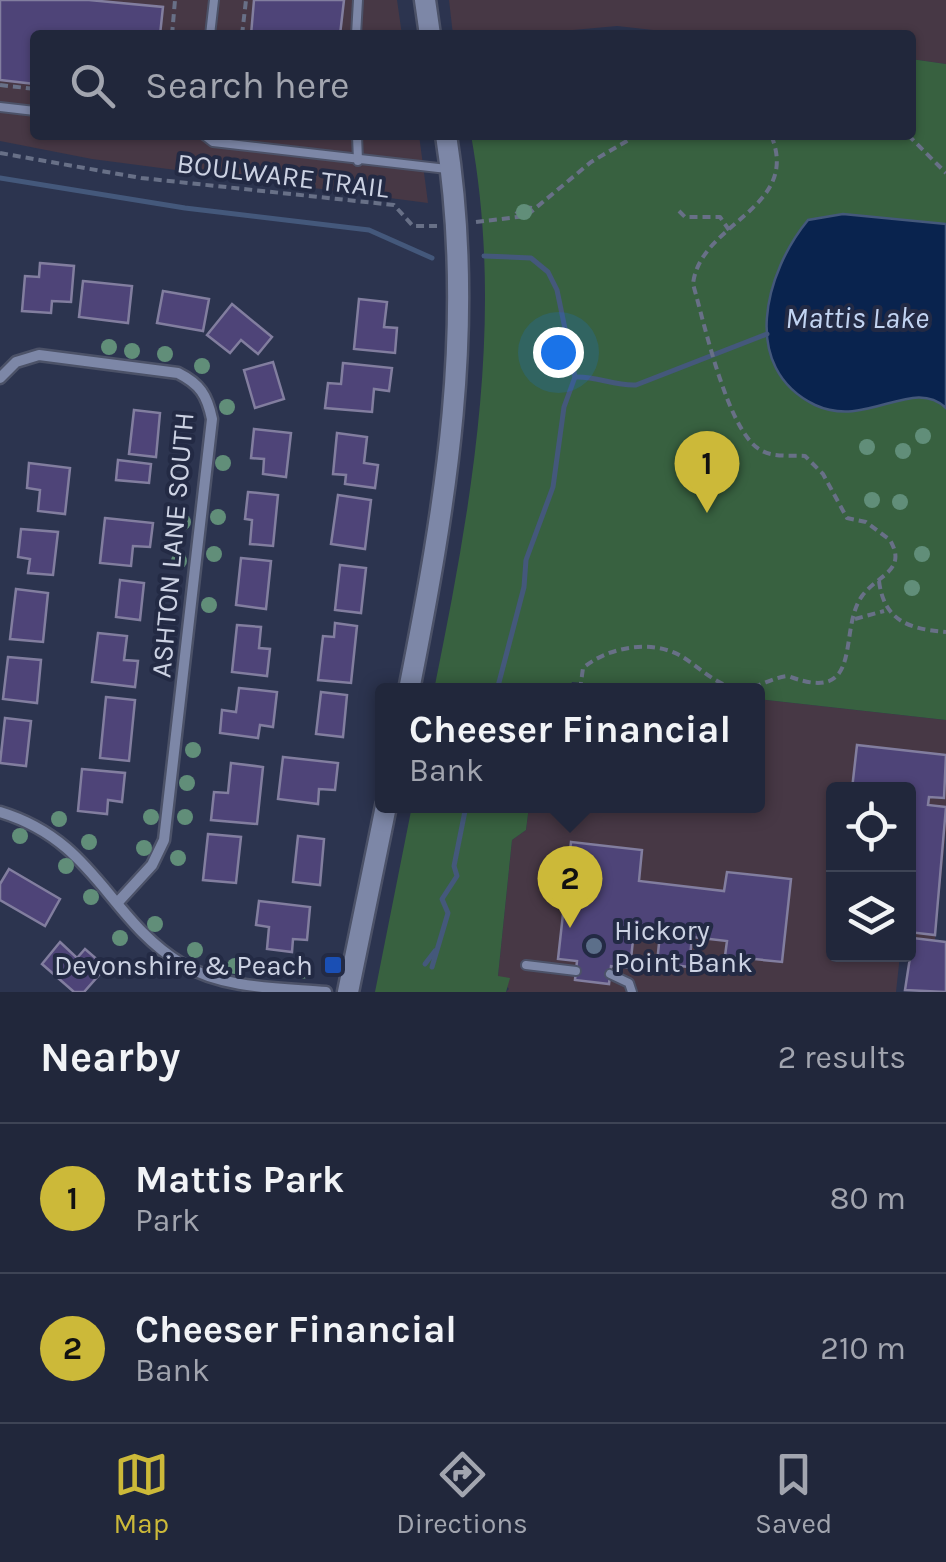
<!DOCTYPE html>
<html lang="en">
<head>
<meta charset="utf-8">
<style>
	body { margin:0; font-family:Karla,sans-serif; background:#2d3346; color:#f1f3f6 }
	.controls { position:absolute; right:30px; bottom:30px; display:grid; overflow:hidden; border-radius:10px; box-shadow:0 2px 8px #0004 }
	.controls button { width:90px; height:90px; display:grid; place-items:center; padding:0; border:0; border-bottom:2px solid #3e4455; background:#21273b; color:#f1f3f6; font:50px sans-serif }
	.you { position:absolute; left:558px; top:352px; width:35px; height:35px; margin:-25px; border:8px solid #fff; border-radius:50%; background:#1a73e8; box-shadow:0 0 0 15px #1a73e833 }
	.badge { display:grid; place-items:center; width:65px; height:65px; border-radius:50%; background:#ccb939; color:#111; font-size:32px; font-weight:700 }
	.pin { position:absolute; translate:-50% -82px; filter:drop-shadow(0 2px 5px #0008) }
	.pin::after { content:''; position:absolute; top:52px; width:35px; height:30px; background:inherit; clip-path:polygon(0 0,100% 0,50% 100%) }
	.popup { position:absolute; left:375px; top:683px; width:390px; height:130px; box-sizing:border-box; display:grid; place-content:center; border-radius:10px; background:#21273b; filter:drop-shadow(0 2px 8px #0005); font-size:32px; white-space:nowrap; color:#a2a5af }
	.popup b { font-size:38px; color:#f1f3f6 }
	.popup::after { content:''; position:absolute; left:50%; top:100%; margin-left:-20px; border:20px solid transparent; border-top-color:#21273b }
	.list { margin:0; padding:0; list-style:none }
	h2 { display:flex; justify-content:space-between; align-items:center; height:130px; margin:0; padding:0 40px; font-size:42px }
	h2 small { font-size:32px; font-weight:400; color:#a2a5af }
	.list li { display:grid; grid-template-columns:65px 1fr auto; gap:30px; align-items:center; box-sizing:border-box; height:150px; padding:0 40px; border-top:2px solid #3e4455 }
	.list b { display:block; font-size:38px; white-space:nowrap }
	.list p { margin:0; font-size:32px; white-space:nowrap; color:#a2a5af }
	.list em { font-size:32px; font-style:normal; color:#a2a5af }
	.icon { flex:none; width:55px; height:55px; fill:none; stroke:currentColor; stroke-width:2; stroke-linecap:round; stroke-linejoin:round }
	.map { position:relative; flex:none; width:946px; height:992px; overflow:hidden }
	.search { position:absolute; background:#21273b; box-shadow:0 2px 8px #0004; left:30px; right:30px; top:30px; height:110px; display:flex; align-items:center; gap:25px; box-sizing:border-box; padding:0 35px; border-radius:10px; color:#a2a5af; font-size:38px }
	.sheet { height:430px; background:#21273b }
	nav { display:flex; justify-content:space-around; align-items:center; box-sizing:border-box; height:140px; border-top:2px solid #3e4455; background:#21273b; font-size:28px; color:#a2a5af }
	nav a { display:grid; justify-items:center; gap:5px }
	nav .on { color:#ccb939 }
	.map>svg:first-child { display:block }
	.commercial { fill:#473845 }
	.green { fill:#386140 }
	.water { fill:#09234e; stroke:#44587b; stroke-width:2.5 }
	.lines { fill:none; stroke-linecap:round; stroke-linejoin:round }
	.stream { stroke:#44587b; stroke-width:5 }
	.building { fill:#4e4478; stroke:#827e9f; stroke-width:2.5 }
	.lane-casing { stroke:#4c5268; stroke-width:12 }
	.street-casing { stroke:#4c5268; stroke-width:15 }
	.secondary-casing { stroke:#4c5268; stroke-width:25 }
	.path { stroke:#687087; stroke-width:4; stroke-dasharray:8 5; stroke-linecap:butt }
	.lane { stroke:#7d87a7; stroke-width:8 }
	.street { stroke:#7d87a7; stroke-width:10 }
	.secondary { stroke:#7d87a7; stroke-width:20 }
	.tree { fill:#618e79 }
	.service-dot { fill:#5c6f8a; stroke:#232a44; stroke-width:4 }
	.transit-dot { fill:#1a4fb4; stroke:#232a44; stroke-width:4 }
	.labels { text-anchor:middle; stroke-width:8; stroke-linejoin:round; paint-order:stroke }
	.street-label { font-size:28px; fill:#ccd2e3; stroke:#232a44 }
	.poi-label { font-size:28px; fill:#ccd2e3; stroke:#232a44; text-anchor:start }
	.water-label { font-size:30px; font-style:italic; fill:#c2d4f2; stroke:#232a44 }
</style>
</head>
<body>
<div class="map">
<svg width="946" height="992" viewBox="0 0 946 992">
	<rect width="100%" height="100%" fill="#2c344f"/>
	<!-- commercial -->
	<g class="commercial">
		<polygon points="0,0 397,0 402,35 35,35 35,135 419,135 428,203 92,159 0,141"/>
		<polygon points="449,0 946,0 946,64 911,59 911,35 698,35 617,26 518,35 453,35"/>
		<polygon points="758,699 946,720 946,830 935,940 909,938 908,789 834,789 834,954 900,955 896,992 506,992 509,989 498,976 512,840 526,830 529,806 758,806"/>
	</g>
	<!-- green -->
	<g class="green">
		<path d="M911,59L946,64V720L758,699V690H666L572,682L568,690H434C471,507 505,322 471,135H911Z"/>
		<polygon points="412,806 529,806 526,830 512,840 498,976 510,978 506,992 375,992"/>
	</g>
	<!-- water -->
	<path class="water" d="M843,214L946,224V408C913,376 867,429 815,405C739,368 765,272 808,220Z"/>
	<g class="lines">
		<!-- stream -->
		<g class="stream">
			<polyline points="0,178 185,208 369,230 432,258"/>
			<polyline points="484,256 531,258 548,272 557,290 575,377 564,407 553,487 526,560 524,587 497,690"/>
			<path d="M575,377C597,376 614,386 636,385L767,334"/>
			<polyline points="425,964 435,951"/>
			<polyline points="432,967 448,913 442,899 457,876 454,866 466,806"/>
		</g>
	</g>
	<!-- building -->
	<g class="building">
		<polygon points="0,0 89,0 163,7 160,35 35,35 35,84 0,80"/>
		<polygon points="254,0 344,0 340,35 251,35"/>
		<polygon points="40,263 74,266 71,302 52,301 51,313 22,311 25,276 39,277"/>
		<polygon points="83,281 132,286 128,323 79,317"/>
		<polygon points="163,291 209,299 203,331 157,323"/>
		<polygon points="359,299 387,302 384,327 397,328 395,353 354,349"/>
		<polygon points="232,304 272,337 258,354 241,340 230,353 207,335"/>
		<polygon points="273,362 284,399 255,408 244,370"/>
		<polygon points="343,363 392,368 389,391 374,389 372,412 325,408 328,383 341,384"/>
		<polygon points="134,410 160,413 156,457 129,454"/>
		<polygon points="254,429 291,433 286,477 263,474 264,459 251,458"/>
		<polygon points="337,433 367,437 364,463 378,465 375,488 345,484 346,475 333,474"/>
		<polygon points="118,460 151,464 149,483 116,480"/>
		<polygon points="29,463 70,468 65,514 38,511 40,490 27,488"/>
		<polygon points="248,492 278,495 273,546 250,544 252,520 245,519"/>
		<polygon points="338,495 371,500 365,549 331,544"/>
		<polygon points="105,518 153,523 150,547 133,546 131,566 100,563"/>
		<polygon points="21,529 58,532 53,575 28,573 30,559 18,557"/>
		<polygon points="241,558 271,561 266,609 236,605"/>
		<polygon points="340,565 366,568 361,613 335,610"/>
		<polygon points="120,580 144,583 140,620 116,617"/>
		<polygon points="16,589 48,593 43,642 10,639"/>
		<polygon points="335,623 357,626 351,683 318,680 323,636 334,637"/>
		<polygon points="237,625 261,627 259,648 270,649 267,676 232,672"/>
		<polygon points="98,633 127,636 124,660 138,661 135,687 92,682"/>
		<polygon points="8,657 41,660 37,703 3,699"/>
		<polygon points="239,688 277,692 273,727 260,725 258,738 220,733 222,710 236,712"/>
		<polygon points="321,692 347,695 343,737 316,734"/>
		<polygon points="106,697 135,700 129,761 100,758"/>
		<polygon points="5,718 31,721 26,766 0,763"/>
		<polygon points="857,745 946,755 944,798 929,797 928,805 946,807 935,935 908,932 908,789 852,789"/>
		<polygon points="283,757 338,763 335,790 319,789 318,804 278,799"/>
		<polygon points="231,763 263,767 257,824 211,820 214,792 228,793"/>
		<polygon points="82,769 125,773 122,802 108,800 107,814 78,811"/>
		<polygon points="208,834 241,837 236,883 203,880"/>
		<polygon points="298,836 324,839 320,885 293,882"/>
		<polygon points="571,842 642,850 639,881 724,891 727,872 791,879 782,962 725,956 727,941 692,937 689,967 657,963 660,934 634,931 630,968 611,966 609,984 575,980 577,961 558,959"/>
		<polygon points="9,869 60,899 45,926 0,900 0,884"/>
		<polygon points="259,901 310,907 307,940 293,939 292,952 267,949 269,927 256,925"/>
		<polygon points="913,938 946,942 946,992 905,990"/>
		<polygon points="60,942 77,958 85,949 106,967 84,992 74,992 42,964"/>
	</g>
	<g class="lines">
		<!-- lane casing -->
		<g class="lane-casing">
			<g id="lane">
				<polyline points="210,35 214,0"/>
				<polyline points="356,35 358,0"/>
				<polyline points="0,107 35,111"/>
				<polyline points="204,135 213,142 447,169"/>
				<polyline points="357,135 358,161"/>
				<polyline points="526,965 576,971"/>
				<polyline points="610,974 629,983 632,992"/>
			</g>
		</g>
		<!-- street casing -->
		<g class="street-casing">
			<g id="street">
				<path d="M0,378L16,362L39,355L178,373C200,384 207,395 212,419L164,840L152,865L119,901"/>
				<path d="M0,812C96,841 108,919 182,964C224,989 279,988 326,992"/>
			</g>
		</g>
		<!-- secondary casing -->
		<g class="secondary-casing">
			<g id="secondary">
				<polyline points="425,0 430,35"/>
				<path d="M409,690C446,503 476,326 446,135"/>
				<polyline points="348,992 386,806"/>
			</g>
		</g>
		<!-- path -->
		<g class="path">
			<polyline points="172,35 175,0"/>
			<polyline points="242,35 246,0"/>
			<polyline points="0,85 35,89"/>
			<polyline points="908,135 946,173"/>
			<polyline points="0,153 141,178 394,205 413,226 437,226"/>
			<polyline points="679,211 685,217 720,217 729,230"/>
			<polyline points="516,214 523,207 532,208"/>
			<polyline points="476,222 526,216 591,162 637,135"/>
			<path d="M879,581C884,621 909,629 946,632"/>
			<polyline points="855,619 884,611"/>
			<path d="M580,690L583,668C608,647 651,639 681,656C696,665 711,680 728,686C752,695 766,678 788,676C866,706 837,631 862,596C877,575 908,571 890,540L866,522L847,518L823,474L805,456C791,455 772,458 759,449C727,429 704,322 693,284C700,222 802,209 771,135"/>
		</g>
		<!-- lane -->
		<use href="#lane" class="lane"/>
		<!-- street -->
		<use href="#street" class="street"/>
		<!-- secondary -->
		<use href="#secondary" class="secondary"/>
	</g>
	<!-- trees -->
	<g class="tree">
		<circle cx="524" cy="212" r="8"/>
		<circle cx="109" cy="347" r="8"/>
		<circle cx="132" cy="351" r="8"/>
		<circle cx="165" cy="354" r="8"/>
		<circle cx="202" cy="366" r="8"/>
		<circle cx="227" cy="407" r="8"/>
		<circle cx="923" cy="436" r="8"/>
		<circle cx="867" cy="447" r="8"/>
		<circle cx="903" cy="451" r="8"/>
		<circle cx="223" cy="463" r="8"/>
		<circle cx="872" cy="500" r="8"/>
		<circle cx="900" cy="502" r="8"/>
		<circle cx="218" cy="517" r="8"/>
		<circle cx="183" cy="522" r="8"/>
		<circle cx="214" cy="554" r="8"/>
		<circle cx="922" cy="554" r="8"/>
		<circle cx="179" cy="561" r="8"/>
		<circle cx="912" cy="588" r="8"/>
		<circle cx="209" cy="605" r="8"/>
		<circle cx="193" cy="750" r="8"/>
		<circle cx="187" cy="783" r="8"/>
		<circle cx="151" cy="817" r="8"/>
		<circle cx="185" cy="817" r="8"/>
		<circle cx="59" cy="819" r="8"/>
		<circle cx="20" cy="836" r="8"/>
		<circle cx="89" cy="842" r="8"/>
		<circle cx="144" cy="848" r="8"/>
		<circle cx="178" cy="858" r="8"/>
		<circle cx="66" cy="866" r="8"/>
		<circle cx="91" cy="897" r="8"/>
		<circle cx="155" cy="924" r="8"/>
		<circle cx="120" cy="938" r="8"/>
		<circle cx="195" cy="950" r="8"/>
		<circle cx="235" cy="966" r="8"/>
		<circle cx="265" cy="968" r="8"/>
		<circle cx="302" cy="971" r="8"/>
	</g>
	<!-- markers -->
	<circle class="service-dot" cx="594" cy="946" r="10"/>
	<rect class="transit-dot" x="323" y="955" width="20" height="20" rx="5"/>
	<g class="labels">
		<!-- street labels -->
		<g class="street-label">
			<text transform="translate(283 175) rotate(7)" y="10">BOULWARE TRAIL</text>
			<text transform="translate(172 545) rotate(-85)" y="10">ASHTON LANE SOUTH</text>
		</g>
		<!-- poi labels -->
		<g class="poi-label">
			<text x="614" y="940">Hickory<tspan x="614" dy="32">Point Bank</tspan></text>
			<text x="313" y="975" text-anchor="end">Devonshire &amp; Peach</text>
		</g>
		<!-- water labels -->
		<g class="water-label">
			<text x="857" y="328">Mattis Lake</text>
		</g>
	</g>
</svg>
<div class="controls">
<button><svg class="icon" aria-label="locate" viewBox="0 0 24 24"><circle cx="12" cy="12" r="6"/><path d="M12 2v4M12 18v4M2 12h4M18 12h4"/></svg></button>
<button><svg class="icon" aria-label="layers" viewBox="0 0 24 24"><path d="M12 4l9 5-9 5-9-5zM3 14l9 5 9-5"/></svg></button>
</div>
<div class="you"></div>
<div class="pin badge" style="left:707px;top:513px">1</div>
<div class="pin badge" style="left:570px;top:928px">2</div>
<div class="popup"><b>Cheeser Financial</b>Bank</div>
<div class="search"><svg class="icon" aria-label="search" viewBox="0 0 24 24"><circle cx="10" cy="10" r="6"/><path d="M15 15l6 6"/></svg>Search here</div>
</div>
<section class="sheet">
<h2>Nearby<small>2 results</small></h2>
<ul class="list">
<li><span class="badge">1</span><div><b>Mattis Park</b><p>Park</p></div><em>80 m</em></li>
<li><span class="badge">2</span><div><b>Cheeser Financial</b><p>Bank</p></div><em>210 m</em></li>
</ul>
</section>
<nav>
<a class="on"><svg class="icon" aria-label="map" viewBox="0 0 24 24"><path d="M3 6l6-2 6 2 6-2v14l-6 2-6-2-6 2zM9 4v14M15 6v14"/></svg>Map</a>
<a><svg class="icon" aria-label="directions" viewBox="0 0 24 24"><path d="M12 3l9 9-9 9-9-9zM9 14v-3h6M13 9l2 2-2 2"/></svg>Directions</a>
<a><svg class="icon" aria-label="saved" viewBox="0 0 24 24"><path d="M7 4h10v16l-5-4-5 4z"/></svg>Saved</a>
</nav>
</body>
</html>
